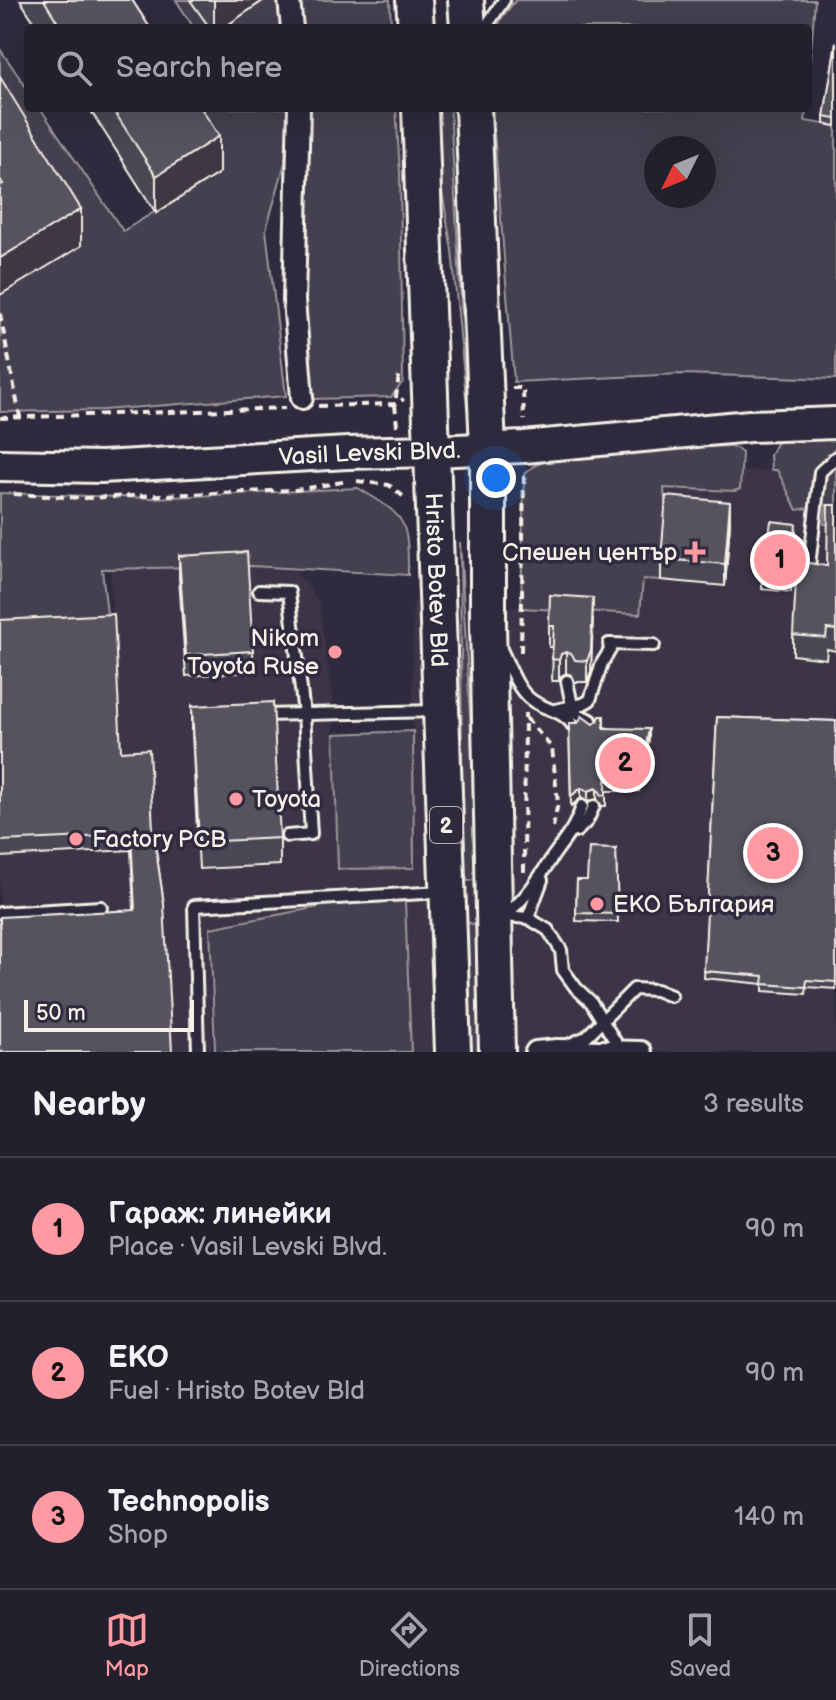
<!DOCTYPE html>
<html lang="en">
<head>
<meta charset="utf-8">
<style>
	body { margin:0; font-family:"Balsamiq Sans",sans-serif; background:#2b2836; color:#f1f3f6 }
	.compass { position:absolute; left:644px; top:136px; width:72px; height:72px; border-radius:50%; background:#23202e; box-shadow:0 8px 32px #0002; rotate:227deg }
	.scale { position:absolute; left:24px; bottom:20px; width:170px; box-sizing:border-box; padding-left:8px; border:4px solid #f4f1e8; border-top:0; font-size:22px; line-height:28px; white-space:nowrap; color:#f4f1e8; -webkit-text-stroke:6px #2f2a3d; paint-order:stroke }
	.you { position:absolute; left:496px; top:478px; width:28px; height:28px; margin:-20px; border:6px solid #fff; border-radius:50%; background:#1a73e8; box-shadow:0 0 0 12px #1a73e833 }
	.badge { display:grid; place-items:center; width:52px; height:52px; border-radius:50%; background:#ff9aa2; color:#111; font-size:26px; font-weight:700 }
	.pin { position:absolute; translate:-50% -50%; border:4px solid #fff; box-shadow:0 2px 8px #0006 }
	.list { margin:0; padding:0; list-style:none }
	h2 { display:flex; justify-content:space-between; align-items:center; height:104px; margin:0; padding:0 32px; font-size:34px }
	h2 small { font-size:26px; font-weight:400; color:#a3a3aa }
	.list li { display:grid; grid-template-columns:52px 1fr auto; gap:24px; align-items:center; box-sizing:border-box; height:144px; padding:0 32px; border-top:2px solid #403e4a }
	.list b { display:block; font-size:30px; white-space:nowrap }
	.list p { margin:0; font-size:26px; white-space:nowrap; color:#a3a3aa }
	.list em { font-size:26px; font-style:normal; color:#a3a3aa }
	.icon { flex:none; width:44px; height:44px; fill:none; stroke:currentColor; stroke-width:2; stroke-linecap:round; stroke-linejoin:round }
	.map { position:relative; flex:none; width:836px; height:1052px; overflow:hidden }
	.search { position:absolute; background:#23202e; box-shadow:0 8px 32px #0002; left:24px; right:24px; top:24px; height:88px; display:flex; align-items:center; gap:20px; box-sizing:border-box; padding:0 28px; border-radius:8px; color:#a3a3aa; font-size:30px }
	.sheet { height:536px; background:#23202e }
	nav { display:flex; justify-content:space-around; align-items:center; box-sizing:border-box; height:112px; border-top:2px solid #403e4a; background:#23202e; font-size:22px; color:#a3a3aa }
	nav a { display:grid; justify-items:center; gap:4px }
	nav .on { color:#ff9aa2 }
	.map>svg:first-child { display:block }
	.built { fill:#3b3647 }
	.green { fill:#454050; stroke:#9c989c; stroke-width:2; fill-rule:evenodd }
	.lines { fill:none; stroke-linecap:round; stroke-linejoin:round }
	.service-casing { stroke:#f4f1e8; stroke-width:16 }
	.minor-casing { stroke:#f4f1e8; stroke-width:26 }
	.secondary-casing { stroke:#f4f1e8; stroke-width:36 }
	.trunk-casing { stroke:#f4f1e8; stroke-width:40 }
	.path { stroke:#f4f1e8; stroke-width:4; stroke-dasharray:8 6; stroke-linecap:butt }
	.service { stroke:#2f2a3d; stroke-width:10 }
	.minor { stroke:#2f2a3d; stroke-width:20 }
	.secondary { stroke:#2f2a3d; stroke-width:30 }
	.trunk { stroke:#2f2a3d; stroke-width:34 }
	.wall { fill:#4a4752; stroke:#f4f1e8; stroke-width:2 }
	.shaded-wall { fill:#3c3942; stroke:#f4f1e8; stroke-width:2 }
	.building { fill:#56525f; stroke:#f4f1e8; stroke-width:2 }
	.poi-dot { fill:#ff9aa2; stroke:#2f2a3d; stroke-width:3 }
	.labels { text-anchor:middle; stroke-width:7; stroke-linejoin:round; paint-order:stroke }
	.shield { fill:#2f2a3d; stroke:#b9b5b5; stroke-width:2 }
	.shield-label { font-size:22px; font-weight:bold; fill:#f4f1e8 }
	.street-label { font-size:24px; fill:#f4f1e8; stroke:#2f2a3d }
	.poi-label { font-size:24px; fill:#f4f1e8; stroke:#2f2a3d; text-anchor:start }
</style>
</head>
<body>
<div class="map">
<svg width="836" height="1052" viewBox="0 0 836 1052">
	<rect width="100%" height="100%" fill="#2f2a3d"/>
	<filter id="ink" filterUnits="userSpaceOnUse"><feTurbulence type="fractalNoise" baseFrequency=".0125" numOctaves="2"/><feDisplacementMap in="SourceGraphic" scale="16" xChannelSelector="R" yChannelSelector="G"/><feConvolveMatrix kernelMatrix="1 2 1 2 8 2 1 2 1" color-interpolation-filters="sRGB"/></filter>
	<g filter="url(#ink)">
		<!-- built -->
		<polygon class="built" points="836,461 836,1052 411,1052 405,902 210,928 212,1052 0,1052 0,635 113,630 110,549 265,560 290,569 304,581 319,602 332,696 338,869 413,868 413,601 640,614 642,578 660,580 666,518 664,488 735,491 740,489 742,471 776,470 796,508"/>
		<!-- green -->
		<g class="green">
			<polygon points="176,0 190,0 210,28 194,28"/>
			<polygon points="264,0 279,0 283,28 223,28"/>
			<polygon points="297,0 390,0 391,28 301,28"/>
			<polygon points="516,0 815,0 808,89 808,28 497,28 502,17"/>
			<polygon points="0,49 28,90 28,108 40,108 123,231 218,173 177,108 288,108 285,163 266,230 286,396 103,410 0,412 0,295 80,246 0,114"/>
			<polygon points="311,108 396,108 400,172 403,382 391,397 314,399 301,288"/>
			<polygon points="433,108 450,108 467,408 452,251 435,149"/>
			<path d="M492,108H806L805,121L836,126V379L682,374L514,382ZM656,148H704V196H656Z"/>
			<polygon points="836,427 836,524 824,524 826,505 797,510 777,470 771,470 770,455 784,428"/>
			<polygon points="722,446 736,448 742,453 740,489 735,491 664,488 666,518 661,580 643,579 640,614 521,608 524,474 535,465 562,456"/>
			<path d="M358,488C407,517 408,519 408,575L251,566L102,569L107,614L106,626L0,630V493L152,498Z"/>
			<polygon points="460,542 479,871 475,880 468,881 463,869"/>
			<polygon points="413,731 414,868 338,869 334,734"/>
			<polygon points="405,901 411,1052 215,1052 210,928 339,903"/>
			<polygon points="467,922 475,925 479,937 479,1052 463,1052 463,926"/>
		</g>
		<g class="lines">
			<!-- service casing -->
			<g class="service-casing">
				<g id="service">
					<polyline points="485,28 504,0"/>
					<polyline points="809,566 820,472 836,457"/>
					<polyline points="259,591 289,592 304,714 311,834 287,836"/>
					<path d="M500,647C508,663 516,688 530,699C545,711 563,709 574,727"/>
					<polyline points="567,681 573,710"/>
					<polyline points="566,709 591,720 592,726"/>
					<polyline points="555,710 583,704 590,700 602,663 610,650 609,644 654,645"/>
					<polyline points="264,715 436,711"/>
					<polyline points="577,831 587,821 594,806"/>
					<polyline points="0,913 101,907"/>
					<path d="M504,916C525,900 539,878 553,856C565,839 576,827 582,806"/>
					<polyline points="504,916 528,918 542,880"/>
					<polyline points="528,918 548,930 561,950 563,970 576,988 591,1002 621,1051"/>
					<polyline points="570,1044 586,1037 634,989 656,990 671,996"/>
					<polyline points="198,1052 194,906 442,892"/>
				</g>
			</g>
			<!-- minor casing -->
			<g class="minor-casing">
				<g id="minor">
					<polyline points="289,0 292,28"/>
					<polyline points="299,108 294,300 302,398"/>
					<polyline points="536,1052 557,1050 641,1052"/>
				</g>
			</g>
			<!-- secondary casing -->
			<g class="secondary-casing">
				<g id="secondary">
					<path id="s1" d="M0,465L101,467L348,453L433,451L524,447L750,426L836,423"/>
				</g>
			</g>
			<!-- trunk casing -->
			<g class="trunk-casing">
				<g id="trunk">
					<polyline points="414,0 416,28"/>
					<polyline points="466,0 468,28"/>
					<path id="s2" d="M420,108L453,1052"/>
					<polyline points="473,108 488,448 488,623 497,1052"/>
				</g>
			</g>
			<!-- path -->
			<g class="path">
				<polyline points="0,314 20,417"/>
				<polyline points="512,388 523,388 524,420"/>
				<polyline points="318,406 395,404 404,399"/>
				<polyline points="0,418 285,408"/>
				<polyline points="397,426 395,404 399,375"/>
				<polyline points="357,481 389,485 404,497"/>
				<polyline points="14,494 82,498 296,490 348,481"/>
				<polyline points="521,652 524,473"/>
				<polyline points="526,718 552,748 558,803 553,827"/>
				<polyline points="524,872 525,713"/>
			</g>
			<!-- service -->
			<use href="#service" class="service"/>
			<!-- minor -->
			<use href="#minor" class="minor"/>
			<!-- secondary -->
			<use href="#secondary" class="secondary"/>
			<!-- trunk -->
			<use href="#trunk" class="trunk"/>
		</g>
		<!-- wall -->
		<g class="wall">
			<polygon points="20,0 132,0 150,28 38,28"/>
			<polygon points="190,0 264,0 223,28 210,28"/>
			<polygon points="836,42 836,126 824,124 824,117"/>
			<polygon points="89,108 201,108 219,173 156,213"/>
			<polygon points="836,505 836,651 827,649 826,659 793,655 793,635 827,566"/>
			<polygon points="730,523 725,586 661,580 661,559"/>
			<polygon points="796,531 791,592 762,589 762,582"/>
			<polygon points="179,556 253,651 253,672 186,676 179,578"/>
			<polygon points="593,619 591,671 587,682 575,682 572,675 566,673 561,676 559,681 552,681 553,647 549,647 549,626"/>
			<polygon points="0,620 121,751 153,830 164,904 134,910 131,850 0,857"/>
			<polygon points="192,706 280,838 280,865 199,869 192,733"/>
			<polygon points="717,717 836,721 836,989 807,987 806,994 763,991 763,984 704,978"/>
			<polygon points="569,723 593,724 649,739 639,791 606,791 606,806 602,806 597,799 588,801 581,798 571,806"/>
			<polygon points="616,849 618,922 576,921 577,880 587,880"/>
		</g>
		<!-- shaded-wall -->
		<g class="shaded-wall">
			<polygon points="214,0 264,0 223,28 214,28"/>
			<polygon points="219,136 219,173 156,213 156,176"/>
			<polygon points="81,209 81,246 0,295 0,258"/>
			<polygon points="730,502 730,523 725,586 725,564"/>
			<polygon points="593,598 591,671 587,682 587,661"/>
			<polygon points="566,652 566,673 561,676 559,681 559,660 561,654"/>
			<polygon points="649,729 649,739 639,791 639,781"/>
			<polygon points="581,788 581,798 571,806 571,796"/>
			<polygon points="597,788 597,799 588,801 588,791"/>
		</g>
		<!-- building -->
		<g class="building">
			<polygon points="44,0 132,0 150,28 61,28"/>
			<polygon points="836,42 836,119 824,117"/>
			<polygon points="0,77 81,209 0,258 0,185 3,184 0,179"/>
			<polygon points="112,108 201,108 219,136 156,176"/>
			<polygon points="666,496 730,502 725,564 661,559"/>
			<polygon points="828,505 836,505 836,630 827,629 826,638 793,635 797,561 827,566"/>
			<polygon points="771,521 796,524 791,585 762,582"/>
			<polygon points="247,552 253,651 186,655 179,556"/>
			<polygon points="550,595 593,598 591,650 587,661 575,660 572,654 566,652 561,654 559,660 552,659 554,626 549,626"/>
			<polygon points="114,614 121,751 149,749 153,830 164,904 172,1052 0,1052 0,917 135,910 131,835 0,841 0,620"/>
			<polygon points="273,702 280,838 199,842 192,706"/>
			<polygon points="582,716 593,724 598,721 600,716 604,716 604,728 649,729 639,781 606,780 606,795 602,795 597,788 588,791 581,788 571,796 569,723 578,723"/>
			<polygon points="717,717 836,721 836,982 807,980 806,987 763,984 764,976 704,971"/>
			<polygon points="589,848 616,849 618,914 576,913 577,880 587,880"/>
		</g>
	</g>
	<!-- markers -->
	<g class="poi-dot">
		<path d="M691 540h8v8h8v8h-8v8h-8v-8h-8v-8h8z"/>
		<circle cx="335" cy="652" r="8"/>
		<circle cx="236" cy="799" r="8"/>
		<circle cx="76" cy="839" r="8"/>
		<circle cx="597" cy="904" r="8"/>
	</g>
	<g class="labels">
		<!-- shield labels -->
		<rect class="shield" x="430" y="807" width="32" height="36" rx="6"/>
		<g class="shield-label">
			<text x="446" y="833">2</text>
		</g>
		<!-- street labels -->
		<g class="street-label">
			<text dy="8" stroke="none"><textPath href="#s1" startOffset="370">Vasil Levski Blvd.</textPath></text>
			<text dy="8" stroke="none"><textPath href="#s2" startOffset="472">Hristo Botev Bld</textPath></text>
		</g>
		<!-- poi labels -->
		<g class="poi-label">
			<text x="677" y="560" text-anchor="end">Спешен център</text>
			<text x="319" y="646" text-anchor="end">Nikom<tspan x="319" dy="28">Toyota Ruse</tspan></text>
			<text x="252" y="807">Toyota</text>
			<text x="92" y="847">Factory PCB</text>
			<text x="613" y="912">ЕКО България</text>
		</g>
	</g>
</svg>
<svg class="compass" viewBox="-18 -18 36 36"><path d="M0-13l5 13h-10z" fill="#e53935"/><path d="M0 13l5-13h-10z" fill="#a3a3aa"/></svg>
<div class="scale">50 m</div>
<div class="you"></div>
<div class="pin badge" style="left:780px;top:560px">1</div>
<div class="pin badge" style="left:625px;top:763px">2</div>
<div class="pin badge" style="left:773px;top:853px">3</div>
<div class="search"><svg class="icon" aria-label="search" viewBox="0 0 24 24"><circle cx="10" cy="10" r="6"/><path d="M15 15l6 6"/></svg>Search here</div>
</div>
<section class="sheet">
<h2>Nearby<small>3 results</small></h2>
<ul class="list">
<li><span class="badge">1</span><div><b>Гараж: линейки</b><p>Place · Vasil Levski Blvd.</p></div><em>90 m</em></li>
<li><span class="badge">2</span><div><b>EKO</b><p>Fuel · Hristo Botev Bld</p></div><em>90 m</em></li>
<li><span class="badge">3</span><div><b>Technopolis</b><p>Shop</p></div><em>140 m</em></li>
</ul>
</section>
<nav>
<a class="on"><svg class="icon" aria-label="map" viewBox="0 0 24 24"><path d="M3 6l6-2 6 2 6-2v14l-6 2-6-2-6 2zM9 4v14M15 6v14"/></svg>Map</a>
<a><svg class="icon" aria-label="directions" viewBox="0 0 24 24"><path d="M12 3l9 9-9 9-9-9zM9 14v-3h6M13 9l2 2-2 2"/></svg>Directions</a>
<a><svg class="icon" aria-label="saved" viewBox="0 0 24 24"><path d="M7 4h10v16l-5-4-5 4z"/></svg>Saved</a>
</nav>
</body>
</html>
